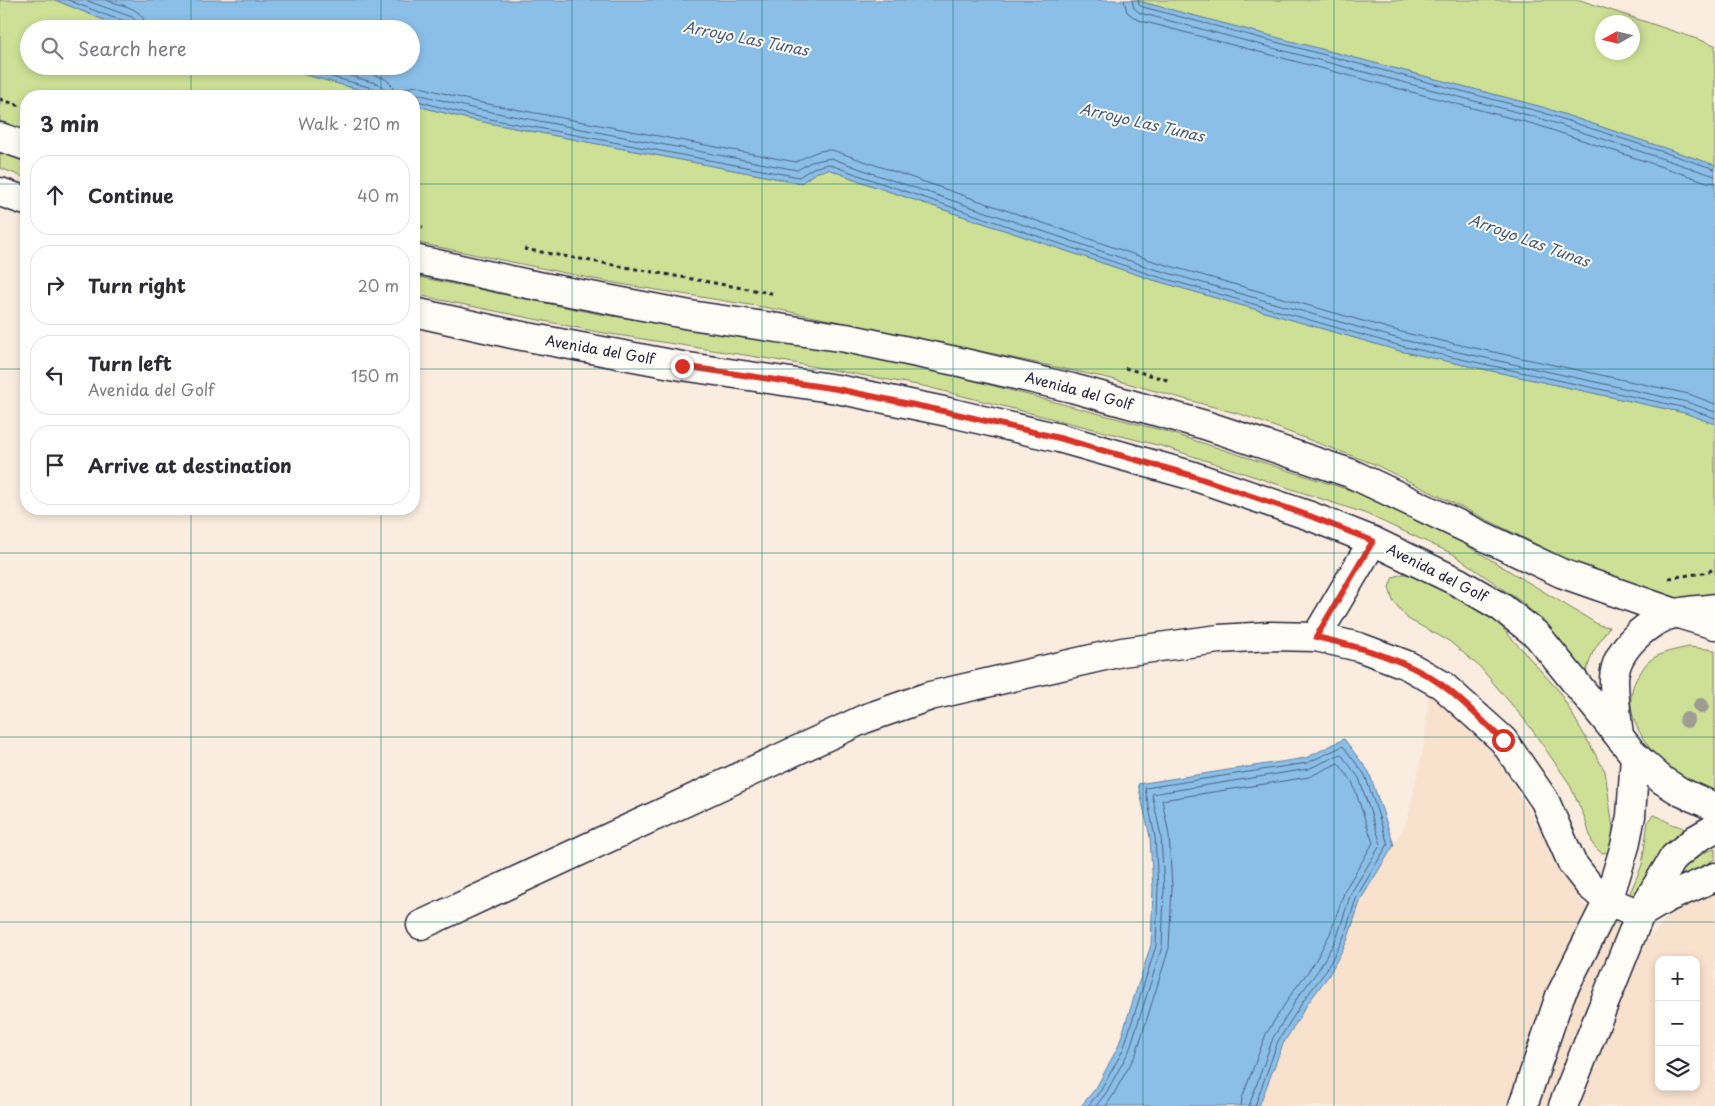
<!DOCTYPE html>
<html lang="en">
<head>
<meta charset="utf-8">
<style>
	body { margin:0; font-family:"Playpen Sans",sans-serif; background:#f7f7f7; color:#2b2b33 }
	.controls { position:absolute; right:15px; bottom:15px; display:grid; overflow:hidden; border-radius:10px; box-shadow:0 2px 8px #0003 }
	.controls button { width:45px; height:45px; display:grid; place-items:center; padding:0; border:0; border-bottom:1px solid #e1e1e2; background:#fff; color:#2b2b33; font:25px sans-serif }
	.compass { position:absolute; left:1595px; top:15px; width:45px; height:45px; border-radius:50%; background:#fff; box-shadow:0 2px 8px #0003; rotate:262deg }
	.stop { position:absolute; width:15px; height:15px; margin:-11px; border:4px solid #d93025; border-radius:50%; background:#fff }
	.stop.end { background:#d93025; border-color:#fff; box-shadow:0 1px 5px #0008 }
	.list { margin:0; padding:0; list-style:none }
	h2 { display:flex; justify-content:space-between; align-items:center; height:65px; margin:0; padding:0 20px; font-size:21px }
	h2 small { font-size:16px; font-weight:400; color:#7c7c81 }
	.list li { display:grid; grid-template-columns:32px 1fr auto; gap:15px; align-items:center; box-sizing:border-box; height:80px; margin:0 10px 10px; padding:0 10px; border:1px solid #e1e1e2; border-radius:20px }
	.list b { display:block; font-size:19px; white-space:nowrap }
	.list p { margin:0; font-size:16px; white-space:nowrap; color:#7c7c81 }
	.list em { font-size:16px; font-style:normal; color:#7c7c81 }
	.icon { flex:none; width:28px; height:28px; fill:none; stroke:currentColor; stroke-width:2; stroke-linecap:round; stroke-linejoin:round }
	.map { position:relative; flex:none; width:1715px; height:1106px; overflow:hidden }
	.search { position:absolute; background:#fff; box-shadow:0 2px 8px #0003; left:20px; top:20px; width:400px; height:55px; display:flex; align-items:center; gap:12px; box-sizing:border-box; padding:0 18px; border-radius:28px; color:#7c7c81; font-size:19px }
	.panel { position:absolute; background:#fff; box-shadow:0 2px 8px #0003; left:20px; top:90px; width:400px; height:425px; border-radius:20px }
	.map>svg:first-child { display:block }
	.built { fill:#f8e1cd; fill-rule:evenodd }
	.green { fill:#cde095; stroke:#788168; fill-rule:evenodd }
	.water { fill:#8bbfe8; stroke:#6180a3 }
	.lines { fill:none; stroke-linecap:round; stroke-linejoin:round }
	.shore { stroke:#4c6180; stroke-width:1 }
	.street-casing { stroke:#22223b; stroke-width:31 }
	.secondary-casing { stroke:#22223b; stroke-width:31 }
	.path { stroke:#22223b; stroke-width:3; stroke-dasharray:4 4; stroke-linecap:butt }
	.street { stroke:#fdfcf7; stroke-width:28 }
	.secondary { stroke:#fdfcf7; stroke-width:28 }
	.tree { fill:#9f9c93 }
	.route { stroke:#d93025; stroke-width:6 }
	.grid { fill:none; stroke:#0f766e; stroke-width:1; stroke-opacity:0.55 }
	.labels { text-anchor:middle; stroke-width:4; stroke-linejoin:round; paint-order:stroke }
	.street-label { font-size:14px; fill:#22223b; stroke:#fdfcf7 }
	.water-label { font-size:15px; font-style:italic; fill:#475978; stroke:#fdfcf7 }
</style>
</head>
<body>
<div class="map">
<svg width="1715" height="1106" viewBox="0 0 1715 1106">
	<rect width="100%" height="100%" fill="#faecde"/>
	<filter id="ink" filterUnits="userSpaceOnUse"><feTurbulence type="fractalNoise" baseFrequency=".02" numOctaves="2"/><feDisplacementMap in="SourceGraphic" scale="10" xChannelSelector="R" yChannelSelector="G"/><feConvolveMatrix kernelMatrix="1 2 1 2 8 2 1 2 1" color-interpolation-filters="sRGB"/></filter>
	<g filter="url(#ink)">
		<!-- built -->
		<path class="built" d="M1430,680L1494,753L1583,904L1650,937L1671,914L1699,895L1715,889V1106H1259L1283,1044L1308,1003L1329,975L1347,941L1361,899L1407,822L1425,742ZM1659,960H1696V1087H1659Z"/>
		<!-- green -->
		<g class="green">
			<polygon points="0,0 55,0 109,22 135,29 29,29 29,66 273,66 383,96 26,96 26,131 0,121"/>
			<path d="M1134,0H1580L1715,45V165L1542,107ZM1602,22H1632V52H1602Z"/>
			<polygon points="414,105 468,119 801,183 815,173 828,169 873,186 1150,279 1400,351 1685,413 1715,424 1715,595 1705,598 1661,598 1599,578 1528,540 1374,464 1243,415 1108,378 941,343 781,310 614,283 414,242"/>
			<polygon points="0,152 26,161 26,178 0,168"/>
			<polygon points="414,276 599,314 777,340 926,368 1168,432 1368,496 1458,540 1599,625 1609,627 1593,652 1585,675 1555,634 1523,603 1453,554 1364,513 1165,447 923,386 776,360 598,332 436,299 414,294"/>
			<polygon points="1403,574 1423,575 1489,613 1559,691 1605,771 1613,828 1612,852 1601,853 1593,845 1584,816 1569,783 1528,724 1480,667 1449,641 1408,619 1393,601 1389,587 1393,577"/>
			<path d="M1689,647L1715,650V791C1694,783 1672,773 1656,756C1636,732 1620,701 1640,673C1643,669 1646,663 1649,661C1661,652 1675,650 1689,647Z"/>
			<path d="M1653,815C1662,817 1661,819 1668,822C1674,826 1681,825 1686,831L1665,850L1652,866L1633,904L1627,900L1642,865L1648,821Z"/>
			<path d="M1715,849V859L1680,879L1675,878C1678,866 1704,851 1715,849Z"/>
		</g>
		<!-- water -->
		<g class="water">
			<polygon points="55,0 1134,0 1542,107 1715,165 1715,424 1685,413 1400,351 1150,279 873,186 828,169 815,173 801,183 468,119 414,105 414,96 383,96 273,66 411,66 411,29 135,29 109,22"/>
			<polygon points="1344,739 1369,772 1394,845 1361,899 1347,941 1329,975 1308,1003 1283,1044 1259,1106 1081,1106 1096,1088 1118,1047 1151,945 1153,889 1150,837 1138,784 1306,758"/>
		</g>
		<g class="lines">
			<!-- shore -->
			<g class="shore">
				<polyline points="68,0 111,17 129,22 132,25 132,29"/>
				<polyline points="85,0 132,17 137,22 138,29"/>
				<path d="M106,0C122,6 145,7 146,29"/>
				<polyline points="1124,0 1127,12 1138,20 1537,125 1707,182 1715,183"/>
				<polyline points="1132,0 1134,8 1140,13 1539,118 1715,176"/>
				<polyline points="1138,0 1139,5 1143,7 1541,112 1715,169"/>
				<polyline points="292,66 376,89 379,92 380,96"/>
				<polyline points="316,66 379,84 384,88 386,96"/>
				<path d="M344,66L384,78L391,84L396,96L406,88L417,86L472,101L796,162C807,156 818,149 832,150L1156,262L1405,333L1689,394L1715,404"/>
				<polyline points="407,96 418,94 471,108 797,170 811,162 831,158 877,175 1154,269 1403,340 1687,402 1715,412"/>
				<polyline points="414,100 469,115 799,177 813,168 828,164 875,181 1152,275 1401,346 1686,408 1715,418"/>
				<polyline points="1088,1106 1101,1090 1123,1050 1156,946 1158,889 1155,837 1145,788 1307,763 1343,746 1365,775 1388,844 1357,896 1343,939 1325,972 1304,1000 1278,1041 1255,1106"/>
				<polyline points="1096,1106 1106,1093 1129,1051 1162,947 1164,889 1161,836 1152,794 1308,769 1341,754 1359,778 1381,844 1351,893 1337,937 1319,969 1298,997 1273,1038 1249,1106"/>
				<polyline points="1106,1106 1112,1097 1136,1054 1169,948 1172,888 1169,835 1162,800 1309,777 1338,763 1352,781 1373,843 1345,890 1330,934 1313,965 1292,993 1266,1034 1242,1098 1241,1106"/>
			</g>
			<!-- street casing -->
			<g class="street-casing">
				<g id="street">
					<polyline points="1316,637 1373,541"/>
					<path d="M1619,736C1617,717 1614,698 1614,679C1615,649 1649,619 1677,613C1689,610 1702,610 1715,608"/>
					<polyline points="421,925 864,719 930,696 1122,652 1219,639 1270,636 1316,637 1359,647 1407,665 1442,685 1503,740 1545,801 1572,863 1589,885 1608,901 1640,914 1667,898 1715,877"/>
					<polyline points="1523,1106 1560,996 1608,901 1625,846 1631,816 1635,756"/>
					<polyline points="1563,1106 1640,914 1674,857 1696,839 1715,828"/>
				</g>
			</g>
			<!-- secondary casing -->
			<g class="secondary-casing">
				<g id="secondary">
					<polyline points="0,137 26,146"/>
					<polyline points="0,192 26,201"/>
					<polyline points="414,259 528,284 690,315 846,338 960,362 1072,388 1205,425 1350,473 1561,573 1675,613 1715,625"/>
					<polyline points="414,312 517,335 682,366 837,389 948,412 1059,438 1190,475 1310,516 1373,541 1458,582 1501,607 1537,635 1635,756 1662,780 1681,792 1715,807"/>
				</g>
			</g>
			<!-- path -->
			<g class="path">
				<polyline points="0,99 26,108"/>
				<polyline points="414,225 423,227"/>
				<polyline points="524,249 776,294"/>
				<polyline points="1125,368 1171,381"/>
				<polyline points="1669,578 1703,573 1715,569"/>
			</g>
			<!-- street -->
			<use href="#street" class="street"/>
			<!-- secondary -->
			<use href="#secondary" class="secondary"/>
		</g>
		<!-- trees -->
		<g class="tree">
			<circle cx="1701" cy="706" r="8"/>
			<circle cx="1687" cy="720" r="8"/>
		</g>
	</g>
	<g class="lines" filter="url(#ink)">
		<!-- route -->
		<path class="route" d="M682,366L837,389L948,412L1059,438L1190,475L1310,516L1373,541L1316,637C1359,647 1406,659 1442,685C1464,701 1483,722 1503,740"/>
	</g>
	<!-- grid -->
	<path class="grid" d="M191,0V29M381,0V29M572,0V1106M762,0V1106M953,0V1106M1143,0V1106M1334,0V1106M1524,0V1106M191,66V96M381,66V96M0,184H26M414,184H1715M0,369H26M414,369H1715M191,509V1106M381,509V1106M0,553H1715M0,737H1715M0,922H1715"/>
	<g class="labels">
		<!-- street labels -->
		<g class="street-label">
			<text transform="translate(600 350) rotate(10)" y="5">Avenida del Golf</text>
			<text transform="translate(1079 391) rotate(15)" y="5">Avenida del Golf</text>
			<text transform="translate(1437 573) rotate(27)" y="5">Avenida del Golf</text>
		</g>
		<!-- water labels -->
		<g class="water-label">
			<text transform="translate(746 39) rotate(11)" y="5">Arroyo Las Tunas</text>
			<text transform="translate(1142 123) rotate(13)" y="5">Arroyo Las Tunas</text>
			<text transform="translate(1529 241) rotate(20)" y="5">Arroyo Las Tunas</text>
		</g>
	</g>
</svg>
<div class="controls">
<button>+</button>
<button>−</button>
<button><svg class="icon" aria-label="layers" viewBox="0 0 24 24"><path d="M12 4l9 5-9 5-9-5zM3 14l9 5 9-5"/></svg></button>
</div>
<svg class="compass" viewBox="-18 -18 36 36"><path d="M0-13l5 13h-10z" fill="#e53935"/><path d="M0 13l5-13h-10z" fill="#7c7c81"/></svg>
<div class="stop" style="left:1503px;top:740px"></div>
<div class="stop end" style="left:682px;top:366px"></div>
<div class="search"><svg class="icon" aria-label="search" viewBox="0 0 24 24"><circle cx="10" cy="10" r="6"/><path d="M15 15l6 6"/></svg>Search here</div>
<section class="panel">
<h2>3 min<small>Walk · 210 m</small></h2>
<ul class="list">
<li><svg class="icon" aria-label="ahead" viewBox="0 0 24 24"><path d="M12 20V5M6 11l6-6 6 6"/></svg><div><b>Continue</b></div><em>40 m</em></li>
<li><svg class="icon" aria-label="right" viewBox="0 0 24 24"><path d="M7 20v-9h11M14 6l5 5-5 5"/></svg><div><b>Turn right</b></div><em>20 m</em></li>
<li><svg class="icon" aria-label="left" viewBox="0 0 24 24"><path d="M17 20v-9H6M10 6l-5 5 5 5"/></svg><div><b>Turn left</b><p>Avenida del Golf</p></div><em>150 m</em></li>
<li><svg class="icon" aria-label="arrive" viewBox="0 0 24 24"><path d="M6 21V4h12l-3 4 3 4H6"/></svg><div><b>Arrive at destination</b></div></li>
</ul>
</section>
</div>
</body>
</html>
